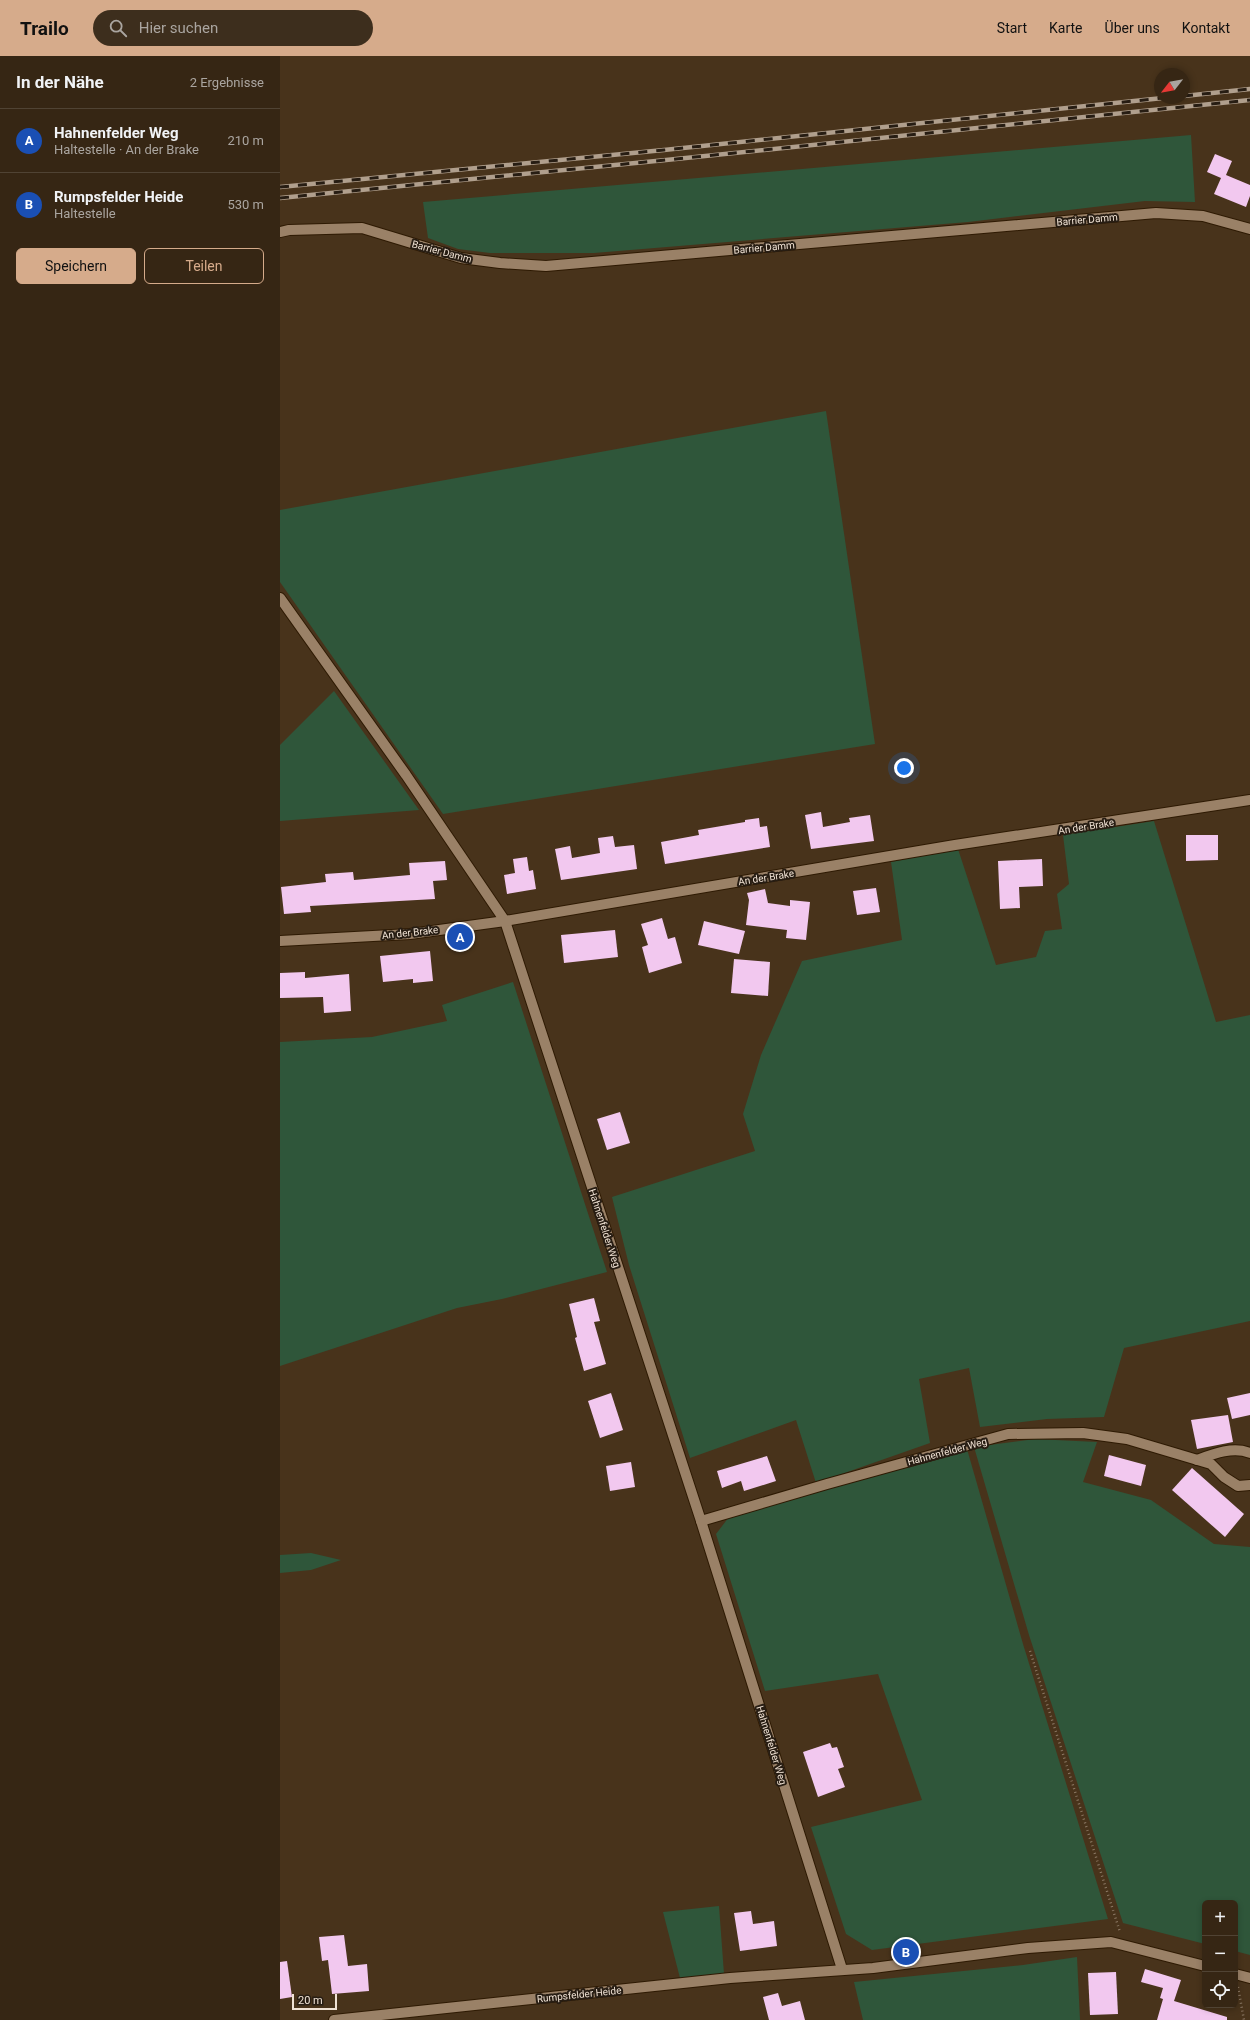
<!DOCTYPE html>
<html lang="de">
<head>
<meta charset="utf-8">
<style>
	body { margin:0; font-family:Roboto,sans-serif; background:#3d2e1d; color:#f1f3f6 }
	.controls { position:absolute; right:12px; bottom:12px; display:grid; overflow:hidden; border-radius:6px; box-shadow:0 2px 6px #0003 }
	.controls button { width:36px; height:36px; display:grid; place-items:center; padding:0; border:0; border-bottom:1px solid #504334; background:#362614; color:#f1f3f6; font:20px sans-serif }
	.compass { position:absolute; left:874px; top:12px; width:36px; height:36px; border-radius:50%; background:#362614; box-shadow:0 2px 6px #0003; rotate:239deg }
	.scale { position:absolute; left:12px; bottom:10px; width:45px; box-sizing:border-box; padding-left:4px; border:2px solid #f0e2d4; border-top:0; font-size:11px; line-height:14px; white-space:nowrap; color:#f0e2d4; -webkit-text-stroke:3px #271d13; paint-order:stroke }
	.you { position:absolute; left:624px; top:712px; width:14px; height:14px; margin:-10px; border:3px solid #fff; border-radius:50%; background:#1a73e8; box-shadow:0 0 0 6px #1a73e833 }
	.badge { display:grid; place-items:center; width:26px; height:26px; border-radius:50%; background:#d6ab8b; color:#fff; font-size:13px; font-weight:700 }
	.pin { position:absolute; translate:-50% -50%; border:2px solid #fff; box-shadow:0 1px 4px #0006 }
	.list { margin:0; padding:0; list-style:none }
	h2 { display:flex; justify-content:space-between; align-items:center; height:52px; margin:0; padding:0 16px; font-size:17px }
	h2 small { font-size:13px; font-weight:400; color:#aaa5a0 }
	.list li { display:grid; grid-template-columns:26px 1fr auto; gap:12px; align-items:center; box-sizing:border-box; height:64px; padding:0 16px; border-top:1px solid #504334 }
	.list b { display:block; font-size:15px; white-space:nowrap }
	.list p { margin:0; font-size:13px; white-space:nowrap; color:#aaa5a0 }
	.list em { font-size:13px; font-style:normal; color:#aaa5a0 }
	.actions { display:flex; gap:8px; padding:12px 16px }
	.actions a { flex:1; padding:9px 0; border:1px solid #d6ab8b; border-radius:6px; text-align:center; font-size:14px; color:#d6ab8b }
	.actions .main { background:#d6ab8b; color:#111 }
	.icon { flex:none; width:22px; height:22px; fill:none; stroke:currentColor; stroke-width:2; stroke-linecap:round; stroke-linejoin:round }
	.map { position:relative; flex:none; width:970px; height:1964px; overflow:hidden }
	header { display:flex; align-items:center; gap:24px; box-sizing:border-box; height:56px; padding:0 20px; background:#d6ab8b; color:#111 }
	header strong { font-size:19px }
	nav { display:flex; gap:22px; margin-inline-start:auto; font-size:14px }
	.search { width:280px; height:36px; background:#3d2e1d; display:flex; align-items:center; gap:10px; box-sizing:border-box; padding:0 14px; border-radius:22px; color:#aaa5a0; font-size:15px }
	main { display:flex }
	aside { flex:1; background:#362614 }
	.map>svg:first-child { display:block }
	.green { fill:#2f563a }
	.building { fill:#f2c8ef }
	.lines { fill:none; stroke-linecap:round; stroke-linejoin:round }
	.minor-casing { stroke:#2e1a03; stroke-width:12 }
	.path { stroke:#8b7864; stroke-width:2.5; stroke-dasharray:1 3; stroke-linecap:butt }
	.minor { stroke:#9a8167; stroke-width:10 }
	.rail-casing { stroke:#b09f8d; stroke-width:4.5 }
	.rail { stroke:#271d13; stroke-width:3; stroke-dasharray:9; stroke-linecap:butt }
	.labels { text-anchor:middle; stroke-width:4; stroke-linejoin:round; paint-order:stroke }
	.street-label { font-size:10px; fill:#f0e2d4; stroke:#271d13 }
</style>
</head>
<body>
<header>
<strong>Trailo</strong>
<div class="search"><svg class="icon" aria-label="search" viewBox="0 0 24 24"><circle cx="10" cy="10" r="6"/><path d="M15 15l6 6"/></svg>Hier suchen</div>
<nav><a>Start</a><a>Karte</a><a>Über uns</a><a>Kontakt</a></nav>
</header>
<main>
<aside>
<h2>In der Nähe<small>2 Ergebnisse</small></h2>
<ul class="list">
<li><span class="badge" style="background:#1a4fb4">A</span><div><b>Hahnenfelder Weg</b><p>Haltestelle · An der Brake</p></div><em>210 m</em></li>
<li><span class="badge" style="background:#1a4fb4">B</span><div><b>Rumpsfelder Heide</b><p>Haltestelle</p></div><em>530 m</em></li>
</ul>
<div class="actions"><a class="main">Speichern</a><a>Teilen</a></div>
</aside>
<div class="map">
<svg width="970" height="1964" viewBox="0 0 970 1964">
	<rect width="100%" height="100%" fill="#48331b"/>
	<!-- green -->
	<g class="green">
		<polygon points="911,79 915,146 865,145 688,166 314,197 210,197 178,193 148,182 143,146"/>
		<polygon points="546,355 595,688 163,758 0,526 0,454"/>
		<polygon points="54,635 139,754 0,765 0,689"/>
		<polygon points="874,765 936,966 970,959 970,1265 844,1292 824,1361 767,1363 700,1371 689,1312 639,1323 650,1387 536,1427 516,1364 410,1402 349,1209 332,1141 475,1095 463,1058 481,999 522,905 622,884 611,806 678,793 716,909 756,901 765,875 782,873 777,838 789,828 783,779"/>
		<polygon points="233,926 327,1216 222,1243 177,1252 0,1310 0,986 92,981 167,965 162,949"/>
		<polygon points="755,1383 817,1386 803,1426 871,1444 934,1488 970,1491 970,1899 955,1895 955,1847 925,1847 925,1888 843,1867 749,1579 694,1391"/>
		<polygon points="687,1393 743,1588 828,1863 592,1894 566,1878 531,1771 642,1744 598,1618 485,1635 436,1478 449,1461"/>
		<polygon points="31,1497 61,1504 31,1514 0,1517 0,1499"/>
		<polygon points="439,1850 444,1918 400,1922 383,1856"/>
		<polygon points="797,1901 800,1964 583,1964 574,1926 743,1909"/>
	</g>
	<!-- building -->
	<g class="building">
		<polygon points="935,98 952,105 946,119 970,129 970,140 966,151 934,138 941,122 927,116"/>
		<polygon points="541,756 543,771 570,766 569,762 590,759 594,785 531,793 525,759"/>
		<polygon points="479,762 480,771 487,770 490,791 385,808 381,786 419,779 418,774 465,766 465,764"/>
		<polygon points="906,779 938,779 938,804 906,805"/>
		<polygon points="333,780 335,791 354,789 357,813 281,824 275,793 290,790 292,802 320,797 318,782"/>
		<polygon points="247,801 249,815 253,814 256,833 227,838 224,819 235,817 233,803"/>
		<polygon points="762,803 763,830 739,831 740,852 720,853 718,805"/>
		<polygon points="165,805 167,824 153,825 155,843 30,850 31,856 4,858 1,831 46,826 45,818 73,816 74,824 130,819 129,807"/>
		<polygon points="596,832 600,856 577,859 573,835"/>
		<polygon points="485,833 488,847 510,850 510,844 530,846 526,884 506,882 507,874 466,869 469,844 467,837"/>
		<polygon points="382,862 388,883 395,881 402,907 369,917 362,891 368,889 361,868"/>
		<polygon points="424,865 465,875 459,898 418,889"/>
		<polygon points="335,874 338,901 284,907 281,879"/>
		<polygon points="150,895 153,925 133,927 133,923 103,926 100,900"/>
		<polygon points="454,903 490,906 488,940 451,937"/>
		<polygon points="25,916 25,922 69,918 71,955 44,957 43,941 0,942 0,917"/>
		<polygon points="340,1056 350,1087 327,1094 317,1063"/>
		<polygon points="314,1242 320,1265 314,1266 326,1308 304,1315 295,1282 297,1281 289,1248"/>
		<polygon points="331,1337 343,1374 320,1382 308,1345"/>
		<polygon points="970,1337 970,1359 952,1363 947,1342"/>
		<polygon points="948,1359 953,1386 917,1393 911,1364"/>
		<polygon points="829,1399 866,1409 861,1430 824,1420"/>
		<polygon points="487,1400 496,1425 464,1435 461,1425 442,1432 437,1415"/>
		<polygon points="351,1406 355,1431 330,1435 326,1410"/>
		<polygon points="912,1412 964,1458 945,1481 892,1434"/>
		<polygon points="550,1687 552,1692 557,1691 564,1711 558,1713 565,1731 538,1741 523,1696"/>
		<polygon points="471,1855 473,1868 494,1865 497,1890 460,1895 454,1857"/>
		<polygon points="64,1879 68,1910 87,1908 89,1935 52,1938 48,1904 42,1905 39,1881"/>
		<polygon points="7,1905 12,1941 0,1943 0,1906"/>
		<polygon points="865,1913 901,1924 894,1945 947,1961 947,1964 877,1964 883,1943 880,1942 883,1932 861,1926"/>
		<polygon points="836,1916 838,1958 810,1959 808,1917"/>
		<polygon points="498,1937 502,1950 520,1945 525,1964 489,1964 483,1941"/>
	</g>
	<g class="lines">
		<!-- minor casing -->
		<g class="minor-casing">
			<g id="minor">
				<polyline points="0,176 9,174 82,172 181,202 220,207 266,210 876,157 923,160 970,173"/>
				<polyline points="0,542 126,719 225,865 421,1465 562,1913"/>
				<polyline points="0,885 130,878 225,865 675,789 970,744"/>
				<path d="M917,1404C933,1398 953,1390 970,1397"/>
				<polyline points="421,1465 547,1428 728,1378 803,1377 847,1383 931,1408 944,1421 958,1430 970,1429"/>
				<polyline points="955,1918 970,1922"/>
				<polyline points="54,1964 450,1922 593,1912 748,1892 831,1886 925,1910"/>
			</g>
		</g>
		<!-- path -->
		<g class="path">
			<polyline points="750,1595 840,1876"/>
			<polyline points="958,1931 964,1964"/>
		</g>
		<!-- minor -->
		<use href="#minor" class="minor"/>
		<!-- rail casing -->
		<g class="rail-casing">
			<g id="rail">
				<polyline points="904,40 970,33"/>
				<polyline points="0,131 384,94 883,42"/>
				<polyline points="0,142 386,104 970,44"/>
			</g>
		</g>
		<!-- rail -->
		<use href="#rail" class="rail"/>
	</g>
	<g class="labels">
		<!-- street labels -->
		<g class="street-label">
			<text transform="translate(807 163) rotate(-5)" y="4">Barrier Damm</text>
			<text transform="translate(484 191) rotate(-5)" y="4">Barrier Damm</text>
			<text transform="translate(162 195) rotate(15)" y="4">Barrier Damm</text>
			<text transform="translate(806 770) rotate(-9)" y="4">An der Brake</text>
			<text transform="translate(486 821) rotate(-9)" y="4">An der Brake</text>
			<text transform="translate(130 876) rotate(-6)" y="4">An der Brake</text>
			<text transform="translate(325 1172) rotate(72)" y="4">Hahnenfelder Weg</text>
			<text transform="translate(667 1395) rotate(-15)" y="4">Hahnenfelder Weg</text>
			<text transform="translate(492 1689) rotate(73)" y="4">Hahnenfelder Weg</text>
			<text transform="translate(299 1938) rotate(-6)" y="4">Rumpsfelder Heide</text>
		</g>
	</g>
</svg>
<div class="controls">
<button>+</button>
<button>−</button>
<button><svg class="icon" aria-label="locate" viewBox="0 0 24 24"><circle cx="12" cy="12" r="6"/><path d="M12 2v4M12 18v4M2 12h4M18 12h4"/></svg></button>
</div>
<svg class="compass" viewBox="-18 -18 36 36"><path d="M0-13l5 13h-10z" fill="#e53935"/><path d="M0 13l5-13h-10z" fill="#aaa5a0"/></svg>
<div class="scale">20 m</div>
<div class="you"></div>
<div class="pin badge" style="left:180px;top:881px;background:#1a4fb4">A</div>
<div class="pin badge" style="left:626px;top:1896px;background:#1a4fb4">B</div>
</div>
</main>
</body>
</html>
